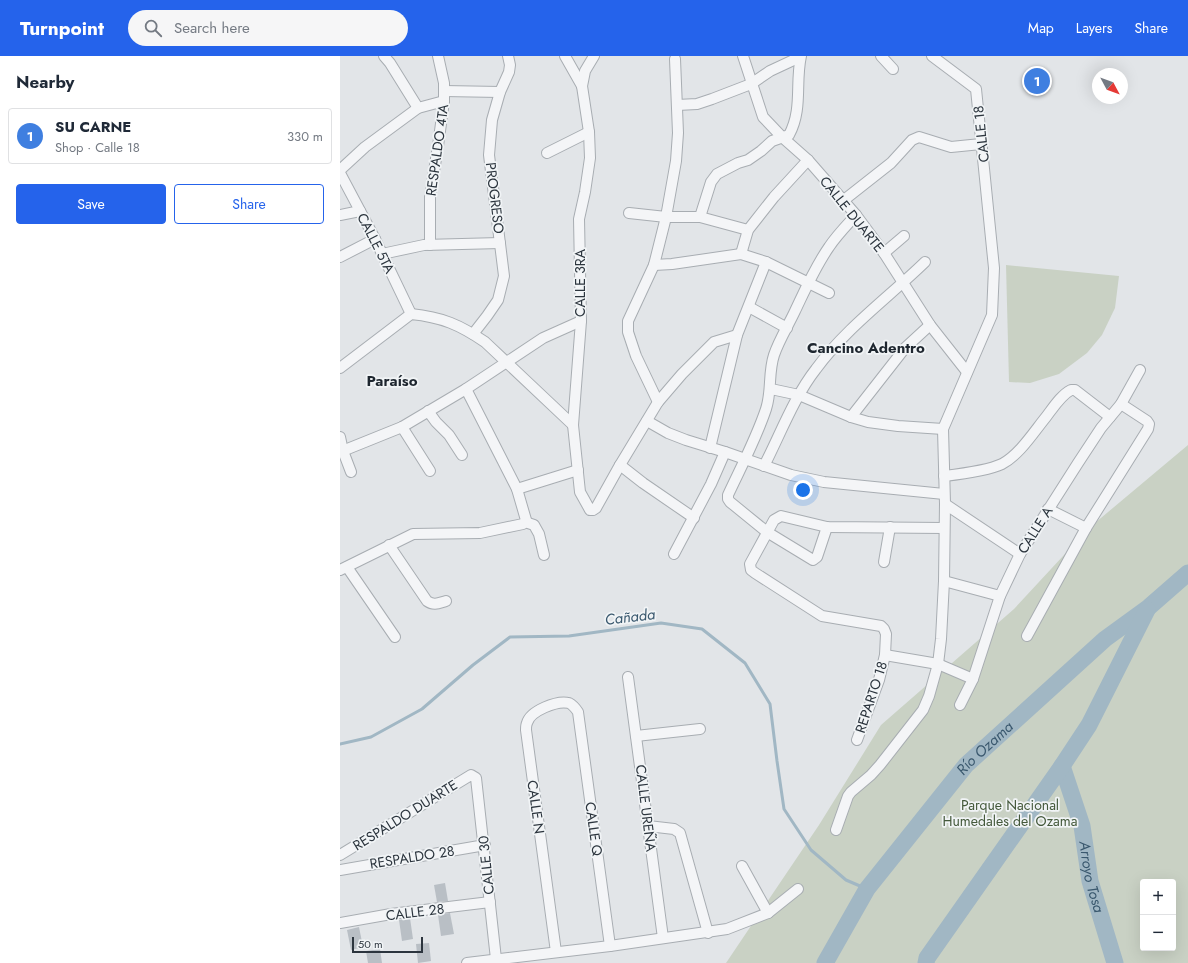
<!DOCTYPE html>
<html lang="en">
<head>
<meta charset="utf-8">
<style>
	body { margin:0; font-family:Jost,sans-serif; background:#f6f6f7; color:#1f2937 }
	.controls { position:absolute; right:12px; bottom:12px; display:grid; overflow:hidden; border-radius:4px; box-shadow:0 4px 16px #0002 }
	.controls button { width:36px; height:36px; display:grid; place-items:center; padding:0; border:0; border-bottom:1px solid #e0e1e3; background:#fff; color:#1f2937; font:20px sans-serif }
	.compass { position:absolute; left:752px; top:12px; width:36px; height:36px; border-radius:50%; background:#fff; box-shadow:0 4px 16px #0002; rotate:131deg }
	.scale { position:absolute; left:12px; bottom:10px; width:71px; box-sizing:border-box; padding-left:4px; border:2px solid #2c353e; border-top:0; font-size:11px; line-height:14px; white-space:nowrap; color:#2c353e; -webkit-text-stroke:3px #f1f4f6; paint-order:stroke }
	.you { position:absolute; left:463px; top:434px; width:14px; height:14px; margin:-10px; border:3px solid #fff; border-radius:50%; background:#1a73e8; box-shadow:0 0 0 6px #1a73e833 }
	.badge { display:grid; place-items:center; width:26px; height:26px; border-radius:50%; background:#2563eb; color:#fff; font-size:13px; font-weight:700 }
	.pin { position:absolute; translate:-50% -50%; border:2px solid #fff; box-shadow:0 1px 4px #0006 }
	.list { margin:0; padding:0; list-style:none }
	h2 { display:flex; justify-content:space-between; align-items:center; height:52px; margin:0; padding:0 16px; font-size:17px }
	h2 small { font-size:13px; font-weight:400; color:#747a83 }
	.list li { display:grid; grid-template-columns:26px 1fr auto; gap:12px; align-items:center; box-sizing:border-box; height:56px; margin:0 8px 8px; padding:0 8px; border:1px solid #e0e1e3; border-radius:4px }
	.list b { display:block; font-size:15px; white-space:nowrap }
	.list p { margin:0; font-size:13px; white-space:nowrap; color:#747a83 }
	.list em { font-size:13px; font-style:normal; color:#747a83 }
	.actions { display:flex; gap:8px; padding:12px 16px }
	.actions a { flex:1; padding:9px 0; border:1px solid #2563eb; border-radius:4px; text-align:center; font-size:14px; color:#2563eb }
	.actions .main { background:#2563eb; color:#fff }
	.icon { flex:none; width:22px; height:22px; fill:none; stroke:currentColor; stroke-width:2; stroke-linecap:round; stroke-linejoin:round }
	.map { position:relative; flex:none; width:848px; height:907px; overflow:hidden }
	header { display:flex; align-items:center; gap:24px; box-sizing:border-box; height:56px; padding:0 20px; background:#2563eb; color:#fff }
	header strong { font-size:19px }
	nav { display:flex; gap:22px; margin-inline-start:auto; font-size:14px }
	.search { width:280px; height:36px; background:#f6f6f7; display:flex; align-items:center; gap:10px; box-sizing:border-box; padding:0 14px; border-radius:22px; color:#747a83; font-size:15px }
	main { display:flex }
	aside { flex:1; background:#fff }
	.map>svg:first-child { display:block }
	.green { fill:#c9d1c4; fill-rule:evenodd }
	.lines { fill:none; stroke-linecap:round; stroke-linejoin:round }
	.stream { stroke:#a1b7c4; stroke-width:3 }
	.river { stroke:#a1b7c4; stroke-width:17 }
	.building { fill:#b9bfc5 }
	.minor-casing { stroke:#a8adb2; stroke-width:12 }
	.minor { stroke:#f4f5f7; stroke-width:10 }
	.labels { text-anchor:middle; stroke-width:3.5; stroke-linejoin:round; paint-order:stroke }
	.street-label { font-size:14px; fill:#2c353e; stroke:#f1f4f6 }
	.park-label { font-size:14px; fill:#44593b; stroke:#f1f4f6 }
	.neighbourhood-label { font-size:15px; font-weight:bold; fill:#1e262f; stroke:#f1f4f6 }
	.water-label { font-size:15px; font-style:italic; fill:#3a586e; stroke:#f1f4f6 }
</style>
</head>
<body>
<header>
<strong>Turnpoint</strong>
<div class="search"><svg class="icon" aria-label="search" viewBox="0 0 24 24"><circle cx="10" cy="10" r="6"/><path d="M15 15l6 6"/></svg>Search here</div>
<nav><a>Map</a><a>Layers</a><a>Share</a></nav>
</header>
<main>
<aside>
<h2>Nearby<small></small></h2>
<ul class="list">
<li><span class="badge" style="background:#3f7fe0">1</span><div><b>SU CARNE</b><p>Shop · Calle 18</p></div><em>330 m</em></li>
</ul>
<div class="actions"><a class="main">Save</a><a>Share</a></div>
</aside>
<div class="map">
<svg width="848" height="907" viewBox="0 0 848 907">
	<rect width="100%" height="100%" fill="#e2e5e8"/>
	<!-- green -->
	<g class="green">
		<polygon points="666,209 779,220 775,252 762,279 747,297 719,318 690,327 669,326"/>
		<path d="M848,389V907H386L479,769L541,669L674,553L749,472ZM803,826H833V892H803Z"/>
	</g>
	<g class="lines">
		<!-- stream -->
		<polyline class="stream" points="0,688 31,681 82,653 133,609 170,581 229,580 321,567 362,573 405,607 430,648 437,705 444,753 471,794 506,824 527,833"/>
		<!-- river -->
		<g class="river">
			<path id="s1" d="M722,710L742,770L750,825L775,907"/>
			<path id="s2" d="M485,907L527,833L626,709L765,583L809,551L848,517"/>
			<polyline points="586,907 587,902 722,710 749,669 807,554"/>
		</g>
	</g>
	<!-- building -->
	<g class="building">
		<polygon points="105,827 108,845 97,846 94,829"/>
		<polygon points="110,857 114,878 101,880 98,859"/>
		<polygon points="70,862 73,883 62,885 59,864"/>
		<polygon points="19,871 23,891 11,894 7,874"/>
		<polygon points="89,887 91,905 78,907 76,888"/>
		<polygon points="40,893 42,907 28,907 26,895"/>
	</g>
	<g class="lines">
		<!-- minor casing -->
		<g class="minor-casing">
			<g id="minor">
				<polyline points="44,0 50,7 78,52"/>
				<polyline points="225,0 242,30"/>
				<polyline points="254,0 245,15 242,30 249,76 250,102 245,136 239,163 241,265 233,369 240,436 250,454 253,454 256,452 280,409 318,346 342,318 374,286 397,279"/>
				<polyline points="403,0 423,61 442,81 468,104 516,159 544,197 590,269 627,316"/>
				<polyline points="541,0 553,13"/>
				<polyline points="104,35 160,36"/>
				<polyline points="337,49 357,48 372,43 411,28 430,15 460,1"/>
				<polyline points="207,97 249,76"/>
				<polyline points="0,114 25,91 78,52 104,45"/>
				<polyline points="0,117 35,183 71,258"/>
				<polyline points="504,144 551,107 572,84 579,81 611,91 641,88"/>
				<polyline points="289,157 326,161 360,161 408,174"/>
				<polyline points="0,159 20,155"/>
				<path d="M360,161L371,126L377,118L398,107L408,104L421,95L432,85L449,79C463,53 455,27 461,0"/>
				<polyline points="90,189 90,141 98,90 104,45 104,27 98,0"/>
				<polyline points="544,197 564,180"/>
				<polyline points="42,198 84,189 160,187"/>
				<polyline points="401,198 408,174 434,141 468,104"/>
				<polyline points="0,201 35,183"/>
				<polyline points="314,209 332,208 401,198 426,206 489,237"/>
				<polyline points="409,251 447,272"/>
				<polyline points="133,278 147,260 158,244 164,220 149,99 152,64 160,36 169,16 170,9 168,0"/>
				<path d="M0,312L71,258C102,261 120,269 145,286L233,369"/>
				<polyline points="431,333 459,339 511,361 528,366 558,370 603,373"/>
				<polyline points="318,346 296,300 288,276 288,265 314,209 326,161 336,105 338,77 335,3"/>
				<polyline points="88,355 96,366 109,379 122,399"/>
				<polyline points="511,361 565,292 590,269"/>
				<polyline points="307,365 328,377 346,384 385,396 451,419 484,426 604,438"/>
				<polyline points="62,371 90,415"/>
				<polyline points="0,381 3,395 11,416"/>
				<polyline points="370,392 397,279 426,206"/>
				<polyline points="0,396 62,371 126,333 203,282 241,265"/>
				<polyline points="280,409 303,427 354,462"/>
				<path d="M424,410C440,379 454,341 476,313C506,272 549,241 585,206"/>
				<path d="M604,420C621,418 647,415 662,408C680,398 693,377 706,361C713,352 721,339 731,334H735L770,361"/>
				<polyline points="177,433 238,414"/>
				<polyline points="605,448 680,498"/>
				<polyline points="708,453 746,472"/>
				<polyline points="185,466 194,469 199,478 204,499"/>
				<path d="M487,471L477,501L473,504L427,476L390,446L388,443V439C401,411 416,383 426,353C432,335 428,317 434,299C439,284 448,270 455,255C465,234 475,211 489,191C497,179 507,169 516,159"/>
				<path d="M49,489L87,545C94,550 99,547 106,545"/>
				<polyline points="334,498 371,428 385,396"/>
				<polyline points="544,506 550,471"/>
				<polyline points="7,511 55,581"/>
				<polyline points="0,514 73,478 140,477 183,468 186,464 177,433 126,333"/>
				<polyline points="604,525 660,540"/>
				<polyline points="687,580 746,472 808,373 809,368 807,365 781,348"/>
				<polyline points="545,599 598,608 633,623"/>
				<polyline points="288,621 323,882"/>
				<polyline points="620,649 633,623 660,540 680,498 738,407 761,372 781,348 800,314"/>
				<polyline points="296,680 360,673"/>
				<polyline points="517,684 539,624 545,599 546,578 544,573 541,570 482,560 415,517 411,514 410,508 434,464 441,460 487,471 604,472"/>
				<polyline points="308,770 334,773 340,777 368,877"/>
				<polyline points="496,774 508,740 511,736 531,719 540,709 583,654 589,640 598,608 601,583 604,525 605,448 603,373 652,259 654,212 636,33 592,0"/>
				<polyline points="0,799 131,719 136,722 156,903"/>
				<polyline points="402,810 428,857"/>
				<polyline points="0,814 145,789"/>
				<polyline points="0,867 51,858 150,846"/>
				<path d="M216,896L186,674C186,671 186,669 187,667C190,655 217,644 229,647C233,649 236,653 238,656L270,890"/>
				<polyline points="127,907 270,890 387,873 428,857 458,833"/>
			</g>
		</g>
		<!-- minor -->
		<use href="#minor" class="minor"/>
	</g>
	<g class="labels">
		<!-- street labels -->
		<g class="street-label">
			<text transform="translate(641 78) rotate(-96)" y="5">CALLE 18</text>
			<text transform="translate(97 94) rotate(-82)" y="5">RESPALDO 4TA</text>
			<text transform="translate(155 142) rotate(83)" y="5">PROGRESO</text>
			<text transform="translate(512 158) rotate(51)" y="5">CALLE DUARTE</text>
			<text transform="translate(36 187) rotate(63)" y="5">CALLE 5TA</text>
			<text transform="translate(240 227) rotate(-90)" y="5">CALLE 3RA</text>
			<text transform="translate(695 474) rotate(-58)" y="5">CALLE A</text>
			<text transform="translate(531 641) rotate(-72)" y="5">REPARTO 18</text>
			<text transform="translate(196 751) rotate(82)" y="5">CALLE N</text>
			<text transform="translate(306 752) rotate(83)" y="5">CALLE UREÑA</text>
			<text transform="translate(65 759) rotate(-32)" y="5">RESPALDO DUARTE</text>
			<text transform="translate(254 773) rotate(82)" y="5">CALLE Q</text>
			<text transform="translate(72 801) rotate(-9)" y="5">RESPALDO 28</text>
			<text transform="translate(146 809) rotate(-96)" y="5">CALLE 30</text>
			<text transform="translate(75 856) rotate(-7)" y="5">CALLE 28</text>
		</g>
		<!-- park labels -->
		<g class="park-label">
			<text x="670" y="754">Parque Nacional<tspan x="670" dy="16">Humedales del Ozama</tspan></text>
		</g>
		<!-- neighbourhood labels -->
		<g class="neighbourhood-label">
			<text x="526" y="297">Cancino Adentro</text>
			<text x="52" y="330">Paraíso</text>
		</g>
		<!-- water labels -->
		<g class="water-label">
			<text transform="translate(290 561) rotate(-7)" y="5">Cañada</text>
			<text dy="5" stroke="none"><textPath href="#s2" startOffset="269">Río Ozama</textPath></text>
			<text dy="5" stroke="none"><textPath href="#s1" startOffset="115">Arroyo Tosa</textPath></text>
		</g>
	</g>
</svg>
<div class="controls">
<button>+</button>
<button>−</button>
</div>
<svg class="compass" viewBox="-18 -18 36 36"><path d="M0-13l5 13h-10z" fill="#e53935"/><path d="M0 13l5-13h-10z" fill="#747a83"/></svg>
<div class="scale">50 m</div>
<div class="you"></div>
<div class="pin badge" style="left:697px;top:25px;background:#3f7fe0">1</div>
</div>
</main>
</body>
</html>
